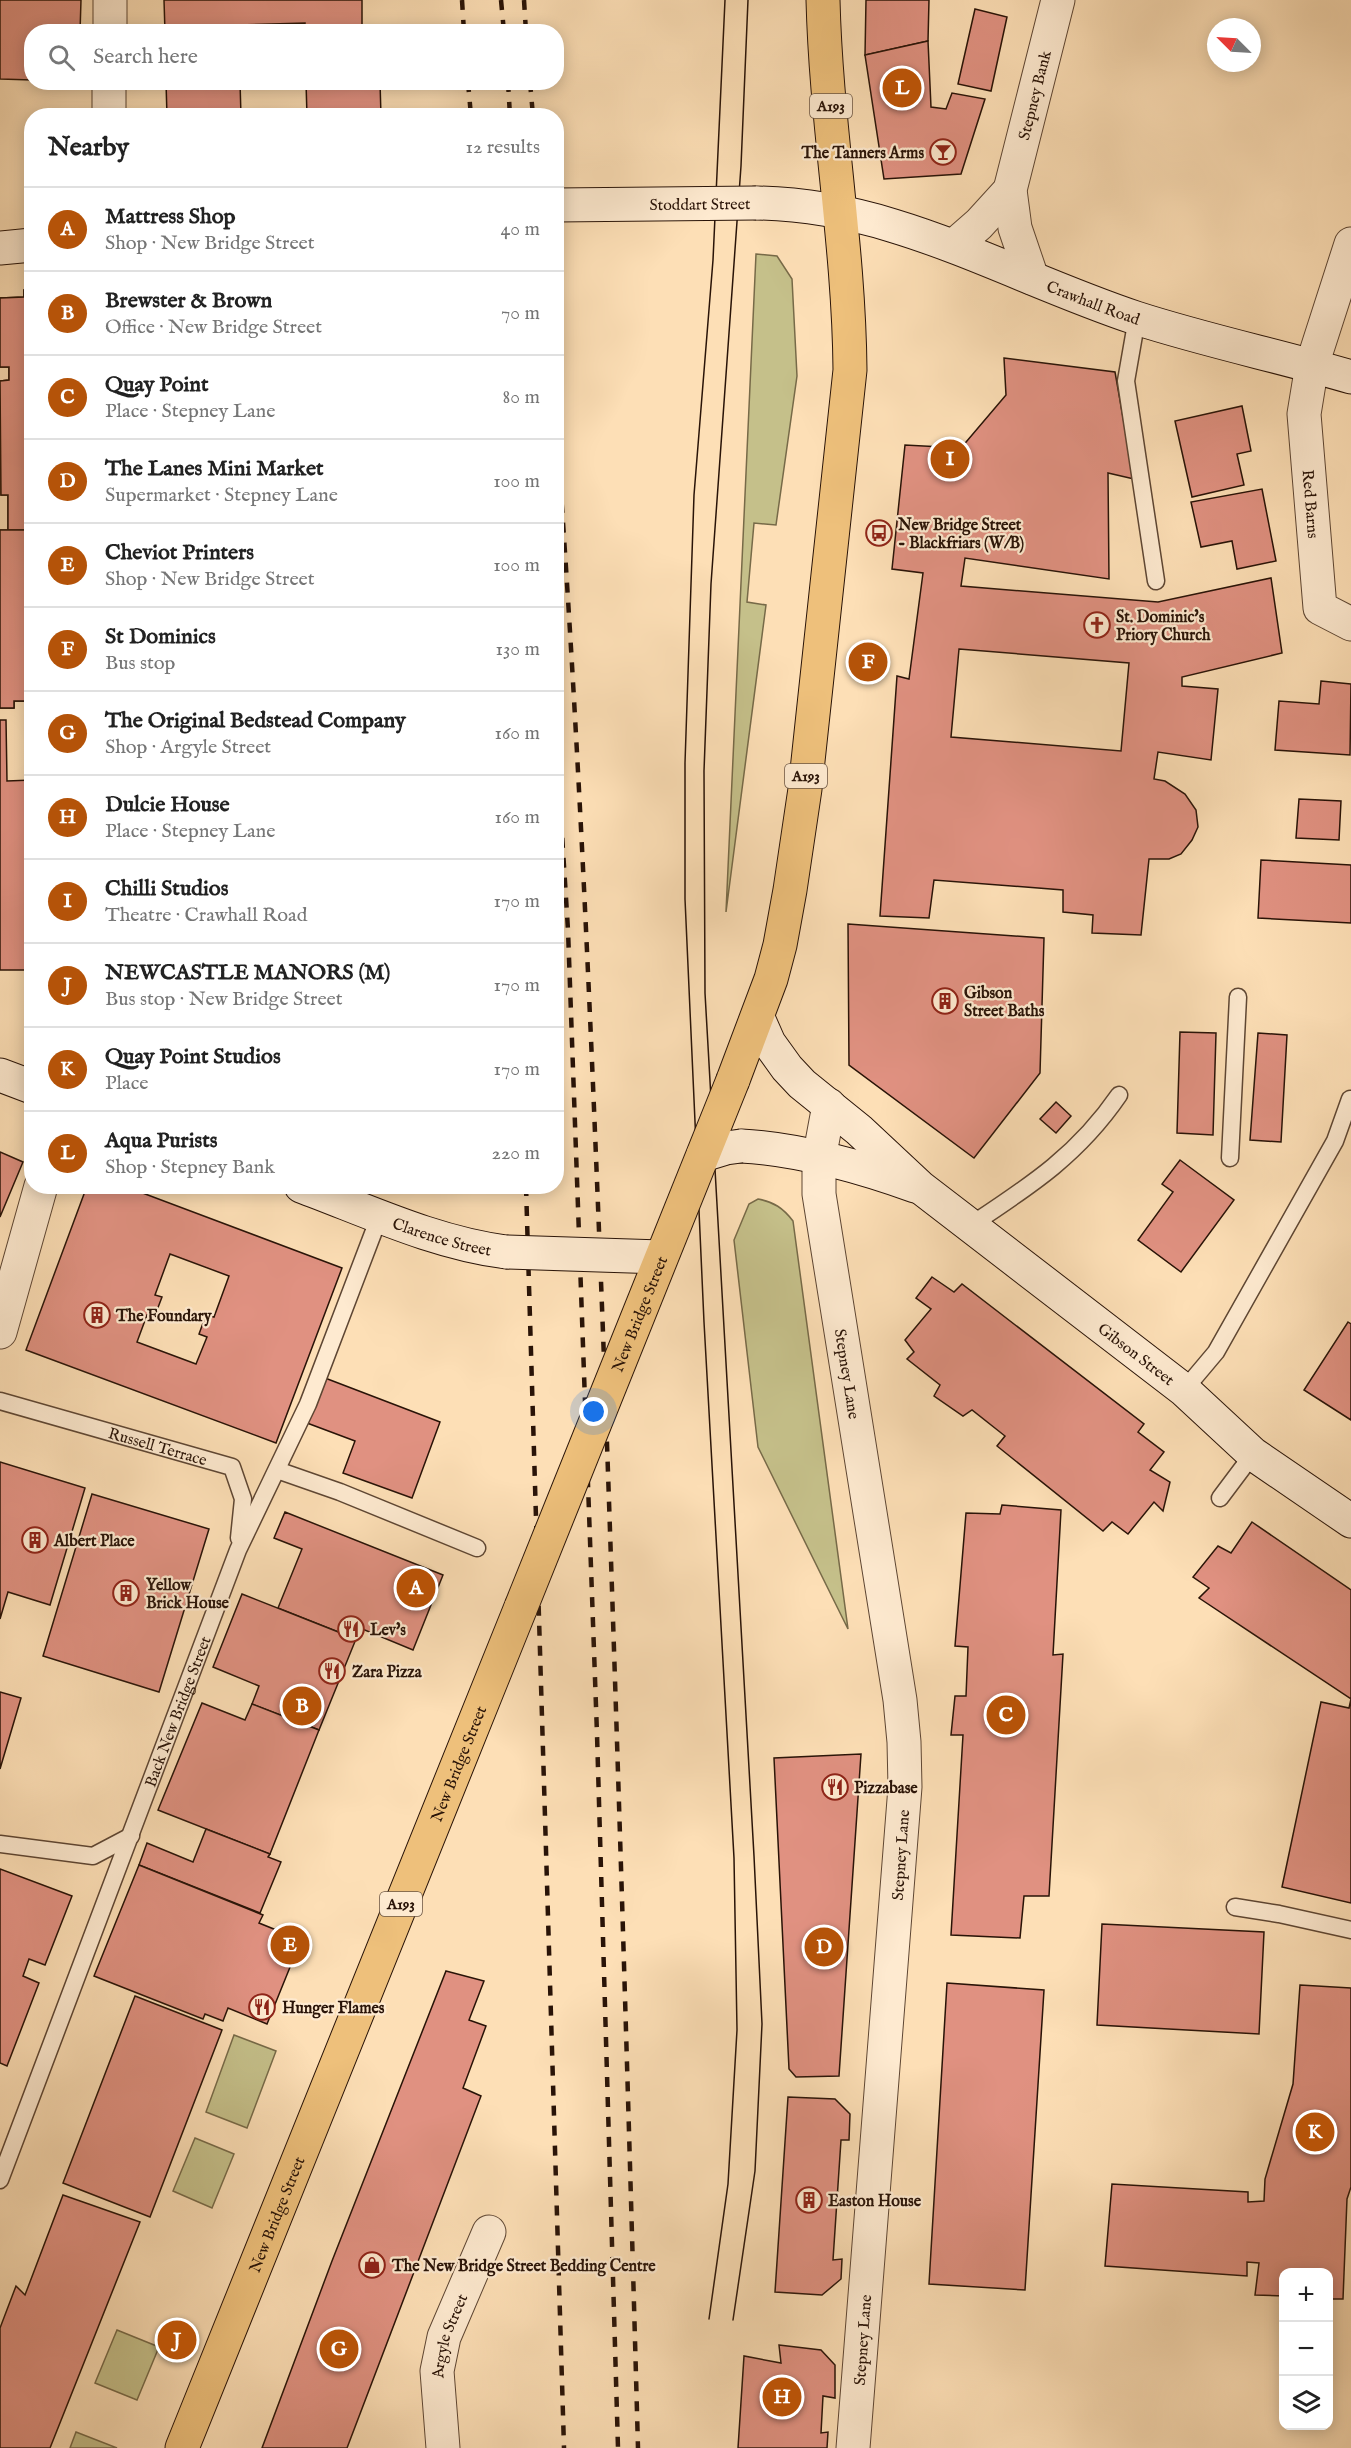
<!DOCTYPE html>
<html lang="en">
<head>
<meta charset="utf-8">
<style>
	body { margin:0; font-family:"IM FELL English",serif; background:#f6f6f6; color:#222 }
	.controls { position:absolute; right:18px; bottom:18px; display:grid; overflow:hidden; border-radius:12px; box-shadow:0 3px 15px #0003 }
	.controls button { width:54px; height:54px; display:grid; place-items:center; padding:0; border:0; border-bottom:2px solid #e0e0e0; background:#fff; color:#222; font:30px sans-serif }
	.compass { position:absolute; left:1207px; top:18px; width:54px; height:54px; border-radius:50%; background:#fff; box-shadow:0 3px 15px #0003; rotate:294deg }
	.you { position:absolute; left:594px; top:1412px; width:21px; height:21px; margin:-15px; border:4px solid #fff; border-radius:50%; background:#1a73e8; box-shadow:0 0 0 9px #1a73e833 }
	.badge { display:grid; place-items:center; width:39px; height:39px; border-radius:50%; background:#b45309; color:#fff; font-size:20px; font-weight:700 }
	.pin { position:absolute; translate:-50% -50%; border:3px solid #fff; box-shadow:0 2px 6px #0006 }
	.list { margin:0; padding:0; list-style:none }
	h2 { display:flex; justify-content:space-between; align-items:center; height:78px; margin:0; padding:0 24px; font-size:26px }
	h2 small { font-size:20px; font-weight:400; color:#767676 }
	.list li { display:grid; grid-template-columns:39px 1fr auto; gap:18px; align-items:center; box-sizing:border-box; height:84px; padding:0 24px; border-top:2px solid #e0e0e0 }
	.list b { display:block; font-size:22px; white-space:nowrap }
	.list p { margin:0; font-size:20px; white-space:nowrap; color:#767676 }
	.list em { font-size:20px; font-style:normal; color:#767676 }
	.icon { flex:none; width:33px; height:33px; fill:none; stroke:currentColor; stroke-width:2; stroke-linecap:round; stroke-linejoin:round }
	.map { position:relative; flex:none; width:1351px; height:2448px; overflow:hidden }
	.search { position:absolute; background:#fff; box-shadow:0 3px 15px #0003; left:24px; top:24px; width:540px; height:66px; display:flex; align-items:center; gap:15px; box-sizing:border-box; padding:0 21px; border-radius:24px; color:#767676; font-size:22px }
	.panel { position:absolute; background:#fff; box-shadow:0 3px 15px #0003; left:24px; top:108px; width:540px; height:1086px; border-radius:24px }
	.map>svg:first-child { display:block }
	.green { fill:#c5c08a; stroke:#776a48; stroke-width:1.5 }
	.building { fill:#e09181; stroke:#291307; stroke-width:1.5; fill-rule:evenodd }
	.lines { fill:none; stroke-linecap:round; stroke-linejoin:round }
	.lane-casing { stroke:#5e4633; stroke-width:19 }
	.street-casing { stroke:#5e4633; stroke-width:35 }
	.secondary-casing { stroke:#291307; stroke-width:35 }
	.primary-casing { stroke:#291307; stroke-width:35 }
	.lane { stroke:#feead0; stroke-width:16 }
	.street { stroke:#feead0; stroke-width:33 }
	.secondary { stroke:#feead0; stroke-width:33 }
	.primary { stroke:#eec07b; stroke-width:33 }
	.tram { stroke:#291307; stroke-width:1.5 }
	.rail { stroke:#291307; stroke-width:4.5; stroke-dasharray:10 10; stroke-linecap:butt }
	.secondary-bridge-casing { stroke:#291307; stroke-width:35; stroke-linecap:butt }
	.primary-bridge-casing { stroke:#291307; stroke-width:35; stroke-linecap:butt }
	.secondary-bridge { stroke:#feead0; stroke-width:33 }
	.primary-bridge { stroke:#eec07b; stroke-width:33 }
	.labels { text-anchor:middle; stroke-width:4.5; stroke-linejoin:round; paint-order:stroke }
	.shield { fill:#feead0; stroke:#695443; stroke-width:1.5 }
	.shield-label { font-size:15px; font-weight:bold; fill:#291307 }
	.street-label { font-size:16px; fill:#291307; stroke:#feead0 }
	.poi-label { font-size:16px; font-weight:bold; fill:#291307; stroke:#feead0; text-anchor:start }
</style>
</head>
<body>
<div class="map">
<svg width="1351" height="2448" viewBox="0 0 1351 2448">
	<rect width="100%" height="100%" fill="#fddfb6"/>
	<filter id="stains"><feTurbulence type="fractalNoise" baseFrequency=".00333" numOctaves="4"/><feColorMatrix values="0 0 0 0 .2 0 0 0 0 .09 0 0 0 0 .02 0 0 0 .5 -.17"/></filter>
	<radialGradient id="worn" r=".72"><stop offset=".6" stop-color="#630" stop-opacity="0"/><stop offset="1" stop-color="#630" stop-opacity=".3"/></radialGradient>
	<!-- green -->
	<g class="green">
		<polygon points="756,254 777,256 792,279 797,376 776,525 754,523 747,602 766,605 726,912"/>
		<path d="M758,1199C774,1202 783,1208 793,1221L848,1629L758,1447L734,1240L749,1204Z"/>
		<polygon points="234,2035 276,2051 247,2128 206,2112"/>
		<polygon points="195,2138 234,2154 212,2208 173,2191"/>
		<polygon points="117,2330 159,2347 137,2400 95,2383"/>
		<polygon points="76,2432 117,2448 70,2448"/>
	</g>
	<!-- building -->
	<g class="building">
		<polygon points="0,0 81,0 80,32 32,32 32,80 0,79"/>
		<polygon points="164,0 362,0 362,25 379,25 379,32 305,32 305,23 238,25 239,32 165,32"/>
		<polygon points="866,0 929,0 928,41 865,55"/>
		<polygon points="975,9 1007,17 991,91 958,84"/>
		<polygon points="928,41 931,107 946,109 952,93 985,99 961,174 884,179 865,55"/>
		<polygon points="166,82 240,82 241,116 167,116"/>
		<polygon points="306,82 380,82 381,116 307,116"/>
		<polygon points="24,290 32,290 32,701 14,701 14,708 0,708 0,530 8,530 8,495 1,495 0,381 9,380 9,367 0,367 0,298 24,297"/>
		<polygon points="24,290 32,290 32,530 8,530 8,495 1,495 0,381 9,380 9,367 0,367 0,298 24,297"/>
		<path d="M1004,358L1115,372L1134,479L1108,473L1109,579L965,558L961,586L1158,602L1271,578L1282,653L1182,677V686L1218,689L1211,760L1158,752L1154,779L1165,781L1185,794L1196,810L1198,827L1192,840L1181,854L1169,859H1149L1141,935L1092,933L1093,915L1063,912V890L934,880L929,918L880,916L897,676L909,679L923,573L892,569L905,445L961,448L1006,395ZM959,649L1129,663L1121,751L951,737Z"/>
		<polygon points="1242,406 1251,451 1237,454 1244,485 1192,497 1175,421"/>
		<polygon points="1262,489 1276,561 1237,569 1232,541 1201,547 1191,502"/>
		<polygon points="0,530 32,530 32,701 14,701 14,708 0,708"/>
		<polygon points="1321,681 1351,684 1350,755 1275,750 1279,701 1319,704"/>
		<polygon points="0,720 6,720 7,781 32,780 32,970 0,970"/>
		<polygon points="1299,799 1341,801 1339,840 1296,838"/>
		<polygon points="1261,860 1351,865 1351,923 1258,918"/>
		<polygon points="848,924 1044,938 1040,1073 974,1158 849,1065"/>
		<polygon points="1180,1032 1216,1033 1213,1135 1177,1133"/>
		<polygon points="1258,1033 1287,1035 1281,1142 1250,1140"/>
		<polygon points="1056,1102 1071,1116 1056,1133 1040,1119"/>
		<polygon points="0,1152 23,1162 0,1217"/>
		<polygon points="1180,1160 1234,1200 1181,1272 1138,1240 1173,1192 1162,1184"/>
		<path d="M87,1186H124L342,1268L276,1443L26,1350ZM170,1254L229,1276L214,1317L206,1315L199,1334L207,1337L196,1364L137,1342L147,1315L154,1318L162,1297L155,1295Z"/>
		<polygon points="932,1277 954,1292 962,1284 1144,1424 1138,1432 1164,1452 1150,1470 1170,1482 1163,1511 1154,1502 1128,1534 1112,1522 1103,1531 997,1446 1005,1436 972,1410 963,1416 934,1396 940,1385 907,1359 914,1352 905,1340 931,1309 916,1298"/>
		<polygon points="1348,1322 1351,1324 1351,1420 1304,1390"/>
		<polygon points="325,1378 440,1422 412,1498 343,1473 355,1441 307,1423"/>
		<polygon points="0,1462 85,1488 50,1605 8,1592 0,1619"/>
		<polygon points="92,1494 209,1529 159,1692 43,1656"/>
		<polygon points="1002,1505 1061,1510 1053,1655 1063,1654 1049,1896 1024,1896 1020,1938 951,1935 963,1735 951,1735 955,1696 966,1696 968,1647 955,1646 966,1513 1000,1514"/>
		<polygon points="285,1512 443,1575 413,1650 360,1628 356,1639 278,1608 302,1549 274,1538"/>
		<polygon points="1252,1522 1351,1590 1351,1903 1282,1887 1321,1702 1349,1708 1351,1699 1199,1598 1209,1588 1193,1577 1218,1546 1231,1553"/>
		<polygon points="242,1594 356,1639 319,1730 252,1704 259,1686 213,1667"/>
		<polygon points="0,1692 21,1698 0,1769"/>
		<polygon points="202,1703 245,1720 252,1704 319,1730 270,1854 158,1810"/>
		<polygon points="861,1754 839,2076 796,2077 789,2069 774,1758"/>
		<polygon points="206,1829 270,1854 268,1857 281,1862 260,1913 139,1865 147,1843 193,1862"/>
		<polygon points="139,1865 263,1915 259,1923 301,1940 267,2024 228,2008 223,2021 205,2014 203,2019 94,1976"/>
		<polygon points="0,1869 72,1896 45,1965 29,1959 23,1976 39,1983 7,2066 0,2063"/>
		<polygon points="1102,1924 1264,1932 1259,2034 1097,2025"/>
		<polygon points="446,1971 484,1981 469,2020 486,2026 463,2088 481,2096 347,2448 262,2448 332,2261"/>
		<polygon points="947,1983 1044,1990 1025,2290 929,2284"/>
		<polygon points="1300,1985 1351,1988 1351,2187 1347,2199 1343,2299 1328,2299 1328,2272 1284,2272 1284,2296 1255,2295 1259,2263 1247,2262 1247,2276 1105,2266 1112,2184 1248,2192 1248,2202 1264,2201 1265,2179 1293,2084"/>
		<polygon points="135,1996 222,2030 150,2217 63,2183"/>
		<polygon points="788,2097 835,2099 850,2114 849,2140 841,2140 833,2260 842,2259 841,2279 822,2295 775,2292"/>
		<polygon points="63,2195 140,2222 50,2448 0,2448 0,2328 16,2286 25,2295"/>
		<polygon points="779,2345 821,2350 835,2365 835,2398 823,2396 821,2433 828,2432 827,2448 738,2448 744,2356 781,2363"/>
	</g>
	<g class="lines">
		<!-- lane casing -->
		<g class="lane-casing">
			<g id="lane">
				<polyline points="1137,318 1126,381 1156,581"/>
				<polyline points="1230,1158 1238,997"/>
				<path d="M971,1225C1030,1186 1078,1155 1119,1095"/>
				<polyline points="1184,1390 1216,1352 1335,1141 1350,1099"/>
				<path id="s1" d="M0,1401L232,1467L243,1499L239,1538"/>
				<polyline points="277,1470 340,1492 477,1548"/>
				<polyline points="1220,1498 1253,1454"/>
				<polyline points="0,1844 93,1856 131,1836"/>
				<polyline points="1235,1907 1279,1914 1351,1930"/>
				<path id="s2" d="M0,2180L238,1550L308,1404L380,1215"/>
			</g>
		</g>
		<!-- street casing -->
		<g class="street-casing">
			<g id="street">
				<polyline points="110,32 110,0"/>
				<polyline points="109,116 109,82"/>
				<path id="s3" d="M1351,244L1312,365L1304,414L1320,608L1351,624"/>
				<polyline points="955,245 979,224 1010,190"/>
				<path id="s4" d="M1032,278L1015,228L1010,190L1058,0"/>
				<path id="s5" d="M829,1105L819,1159V1194L900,1700L904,1742L905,1787L853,2448"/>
				<polyline points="0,1332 41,1186"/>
				<path id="s6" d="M443,2448L437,2371L444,2337L489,2232"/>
			</g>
		</g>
		<!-- secondary casing -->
		<g class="secondary-casing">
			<g id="secondary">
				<path id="s7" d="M756,203C893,204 1009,276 1136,318C1207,341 1280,356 1351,377"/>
				<polyline points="0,248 32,245"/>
				<path id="s8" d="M758,1018L769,1043L787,1068L802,1084L859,1130L920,1187L1184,1390L1253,1454L1351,1521"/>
				<polyline points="0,1075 32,1087"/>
				<path d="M741,1146C798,1149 862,1167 915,1186"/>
				<path id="s9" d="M301,1186C368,1211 435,1243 506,1252"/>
			</g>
		</g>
		<!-- primary casing -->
		<g class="primary-casing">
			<g id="primary">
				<path d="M733,1080L771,979L780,945L790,890L805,789L850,370C849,246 826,124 823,0"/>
				<path id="s10" d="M182,2448L521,1607"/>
			</g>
		</g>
		<!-- lane -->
		<use href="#lane" class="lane"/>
		<!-- street -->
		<use href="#street" class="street"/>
		<!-- secondary -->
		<use href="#secondary" class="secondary"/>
		<!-- primary -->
		<use href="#primary" class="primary"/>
		<!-- tram -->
		<g class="tram">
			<polyline points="709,2319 728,2184 737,2030 734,1858 704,1322 685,899 685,763 694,495 713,260 725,0"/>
			<polyline points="733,2320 755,2171 762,2024 754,1856 705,993 704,771 711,584 741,166 748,0"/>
		</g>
		<!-- rail -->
		<g class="rail">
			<polyline points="462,0 464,32"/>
			<polyline points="501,0 504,32"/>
			<polyline points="524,0 526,32"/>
			<polyline points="468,82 471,116"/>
			<polyline points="508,82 510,116"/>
			<polyline points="530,82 533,116"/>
			<path d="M556,423C579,735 592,1046 604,1359C617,1722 628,2085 638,2448"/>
			<polyline points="556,738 568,930 597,1734 618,2448"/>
			<polyline points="526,1186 564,2448"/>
		</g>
		<!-- secondary-bridge casing -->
		<g class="secondary-bridge-casing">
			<g id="secondary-bridge">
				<path id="s11" d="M556,205L756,203"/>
				<polyline points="703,1155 726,1148 741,1146"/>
				<polyline points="506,1252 661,1257"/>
			</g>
		</g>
		<!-- primary-bridge casing -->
		<g class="primary-bridge-casing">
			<g id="primary-bridge">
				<path id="s12" d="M521,1607L733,1080"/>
			</g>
		</g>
		<!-- secondary-bridge -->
		<use href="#secondary-bridge" class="secondary-bridge"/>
		<!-- primary-bridge -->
		<use href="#primary-bridge" class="primary-bridge"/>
	</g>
	<!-- icons -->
	<defs>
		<g id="bar-ring" transform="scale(1.35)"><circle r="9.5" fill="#feead0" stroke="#8f2418" stroke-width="1.5"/><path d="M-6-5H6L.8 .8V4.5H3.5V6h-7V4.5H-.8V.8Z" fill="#8f2418"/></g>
		<g id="bus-ring" transform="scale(1.35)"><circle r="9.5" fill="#feead0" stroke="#8f2418" stroke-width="1.5"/><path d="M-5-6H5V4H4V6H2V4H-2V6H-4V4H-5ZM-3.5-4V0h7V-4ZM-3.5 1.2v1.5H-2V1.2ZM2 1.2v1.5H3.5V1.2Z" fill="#8f2418"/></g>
		<g id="church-ring" transform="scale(1.35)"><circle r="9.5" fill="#feead0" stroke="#8f2418" stroke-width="1.5"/><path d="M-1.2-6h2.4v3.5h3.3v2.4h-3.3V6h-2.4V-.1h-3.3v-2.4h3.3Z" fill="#8f2418"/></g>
		<g id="building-ring" transform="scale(1.35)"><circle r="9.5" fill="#feead0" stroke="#8f2418" stroke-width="1.5"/><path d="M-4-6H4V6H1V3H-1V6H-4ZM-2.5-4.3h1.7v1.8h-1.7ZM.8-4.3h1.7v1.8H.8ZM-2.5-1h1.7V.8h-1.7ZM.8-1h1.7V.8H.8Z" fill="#8f2418"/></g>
		<g id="restaurant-ring" transform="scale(1.35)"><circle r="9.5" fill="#feead0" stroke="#8f2418" stroke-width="1.5"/><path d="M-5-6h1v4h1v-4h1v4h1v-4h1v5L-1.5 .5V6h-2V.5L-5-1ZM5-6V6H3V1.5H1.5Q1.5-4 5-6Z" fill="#8f2418"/></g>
		<g id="shop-ring" transform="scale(1.35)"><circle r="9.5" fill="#feead0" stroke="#8f2418" stroke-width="1.5"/><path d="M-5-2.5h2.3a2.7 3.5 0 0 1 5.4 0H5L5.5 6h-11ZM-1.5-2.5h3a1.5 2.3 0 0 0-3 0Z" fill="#8f2418"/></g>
	</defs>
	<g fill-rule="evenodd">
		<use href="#bar-ring" x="943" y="152"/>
		<use href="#bus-ring" x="879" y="533"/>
		<use href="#church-ring" x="1097" y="625"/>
		<use href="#building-ring" x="945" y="1001"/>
		<use href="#building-ring" x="97" y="1315"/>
		<use href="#building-ring" x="35" y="1540"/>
		<use href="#building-ring" x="126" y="1593"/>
		<use href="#restaurant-ring" x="351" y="1629"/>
		<use href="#restaurant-ring" x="332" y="1671"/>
		<use href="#restaurant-ring" x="835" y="1787"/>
		<use href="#restaurant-ring" x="262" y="2007"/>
		<use href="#building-ring" x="809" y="2200"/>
		<use href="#shop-ring" x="372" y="2265"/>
	</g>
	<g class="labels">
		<!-- shield labels -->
		<g class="shield">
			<rect x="810" y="94" width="42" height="24" rx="4.5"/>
			<rect x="785" y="764" width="42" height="24" rx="4.5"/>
			<rect x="380" y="1892" width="42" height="24" rx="4.5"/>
		</g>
		<g class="shield-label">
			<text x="831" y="111">A193</text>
			<text x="806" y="781">A193</text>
			<text x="401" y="1909">A193</text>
		</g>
		<!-- street labels -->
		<g class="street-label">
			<text dy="6" stroke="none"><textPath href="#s4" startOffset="189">Stepney Bank</textPath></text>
			<text dy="6" stroke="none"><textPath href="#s11" startOffset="144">Stoddart Street</textPath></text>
			<text dy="6" stroke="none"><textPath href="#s7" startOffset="354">Crawhall Road</textPath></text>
			<text dy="6" stroke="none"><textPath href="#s3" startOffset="267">Red Barns</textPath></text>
			<text dy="6" stroke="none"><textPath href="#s9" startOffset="150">Clarence Street</textPath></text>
			<text dy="6" stroke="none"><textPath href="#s12" startOffset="316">New Bridge Street</textPath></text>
			<text dy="6" stroke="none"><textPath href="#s8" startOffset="510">Gibson Street</textPath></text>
			<text dy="6" stroke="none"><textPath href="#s5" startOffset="272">Stepney Lane</textPath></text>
			<text dy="6" stroke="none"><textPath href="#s1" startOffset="164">Russell Terrace</textPath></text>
			<text dy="6" stroke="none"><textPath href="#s2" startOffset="501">Back New Bridge Street</textPath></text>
			<text dy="6" stroke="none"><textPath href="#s10" startOffset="738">New Bridge Street</textPath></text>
			<text transform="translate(900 1855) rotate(-86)" y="6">Stepney Lane</text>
			<text dy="6" stroke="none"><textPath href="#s10" startOffset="252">New Bridge Street</textPath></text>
			<text dy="6" stroke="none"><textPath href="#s6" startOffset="114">Argyle Street</textPath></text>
			<text transform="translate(862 2340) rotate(-86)" y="6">Stepney Lane</text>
		</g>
		<!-- poi labels -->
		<g class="poi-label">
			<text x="924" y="158" text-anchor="end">The Tanners Arms</text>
			<text x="898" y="530">New Bridge Street<tspan x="898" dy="18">- Blackfriars (W/B)</tspan></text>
			<text x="1116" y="622">St. Dominic's<tspan x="1116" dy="18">Priory Church</tspan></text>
			<text x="964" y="998">Gibson<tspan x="964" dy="18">Street Baths</tspan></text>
			<text x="116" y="1321">The Foundary</text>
			<text x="54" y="1546">Albert Place</text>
			<text x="146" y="1590">Yellow<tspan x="146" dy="18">Brick House</tspan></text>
			<text x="370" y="1635">Lev's</text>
			<text x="352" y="1677">Zara Pizza</text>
			<text x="854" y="1793">Pizzabase</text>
			<text x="282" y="2013">Hunger Flames</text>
			<text x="828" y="2206">Easton House</text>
			<text x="392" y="2271">The New Bridge Street Bedding Centre</text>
		</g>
	</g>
	<rect width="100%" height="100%" filter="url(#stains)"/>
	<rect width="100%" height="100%" fill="url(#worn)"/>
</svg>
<div class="controls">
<button>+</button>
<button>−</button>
<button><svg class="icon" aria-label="layers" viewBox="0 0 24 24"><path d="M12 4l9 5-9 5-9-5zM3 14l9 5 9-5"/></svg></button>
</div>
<svg class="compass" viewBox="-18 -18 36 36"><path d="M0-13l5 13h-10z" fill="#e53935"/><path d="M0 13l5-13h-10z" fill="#767676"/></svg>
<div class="you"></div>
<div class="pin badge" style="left:416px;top:1588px">A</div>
<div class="pin badge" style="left:302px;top:1706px">B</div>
<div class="pin badge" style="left:1006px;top:1715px">C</div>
<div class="pin badge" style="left:824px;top:1947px">D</div>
<div class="pin badge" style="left:290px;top:1945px">E</div>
<div class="pin badge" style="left:868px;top:662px">F</div>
<div class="pin badge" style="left:339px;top:2349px">G</div>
<div class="pin badge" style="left:782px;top:2397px">H</div>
<div class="pin badge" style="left:950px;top:459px">I</div>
<div class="pin badge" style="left:177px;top:2340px">J</div>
<div class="pin badge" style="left:1315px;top:2132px">K</div>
<div class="pin badge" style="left:902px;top:88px">L</div>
<div class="search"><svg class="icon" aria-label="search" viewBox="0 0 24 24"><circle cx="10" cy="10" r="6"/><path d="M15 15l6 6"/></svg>Search here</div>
<section class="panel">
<h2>Nearby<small>12 results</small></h2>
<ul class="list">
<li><span class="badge">A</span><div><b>Mattress Shop</b><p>Shop · New Bridge Street</p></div><em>40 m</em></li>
<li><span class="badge">B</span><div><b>Brewster &amp; Brown</b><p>Office · New Bridge Street</p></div><em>70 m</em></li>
<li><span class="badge">C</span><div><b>Quay Point</b><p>Place · Stepney Lane</p></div><em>80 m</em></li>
<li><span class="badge">D</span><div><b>The Lanes Mini Market</b><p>Supermarket · Stepney Lane</p></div><em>100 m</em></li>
<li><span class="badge">E</span><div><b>Cheviot Printers</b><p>Shop · New Bridge Street</p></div><em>100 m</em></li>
<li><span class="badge">F</span><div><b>St Dominics</b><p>Bus stop</p></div><em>130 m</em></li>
<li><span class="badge">G</span><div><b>The Original Bedstead Company</b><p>Shop · Argyle Street</p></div><em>160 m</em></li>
<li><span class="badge">H</span><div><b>Dulcie House</b><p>Place · Stepney Lane</p></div><em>160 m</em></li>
<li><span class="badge">I</span><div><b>Chilli Studios</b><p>Theatre · Crawhall Road</p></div><em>170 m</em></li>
<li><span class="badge">J</span><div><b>NEWCASTLE MANORS (M)</b><p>Bus stop · New Bridge Street</p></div><em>170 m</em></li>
<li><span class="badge">K</span><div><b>Quay Point Studios</b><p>Place</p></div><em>170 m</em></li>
<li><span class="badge">L</span><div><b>Aqua Purists</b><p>Shop · Stepney Bank</p></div><em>220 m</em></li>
</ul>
</section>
</div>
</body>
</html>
